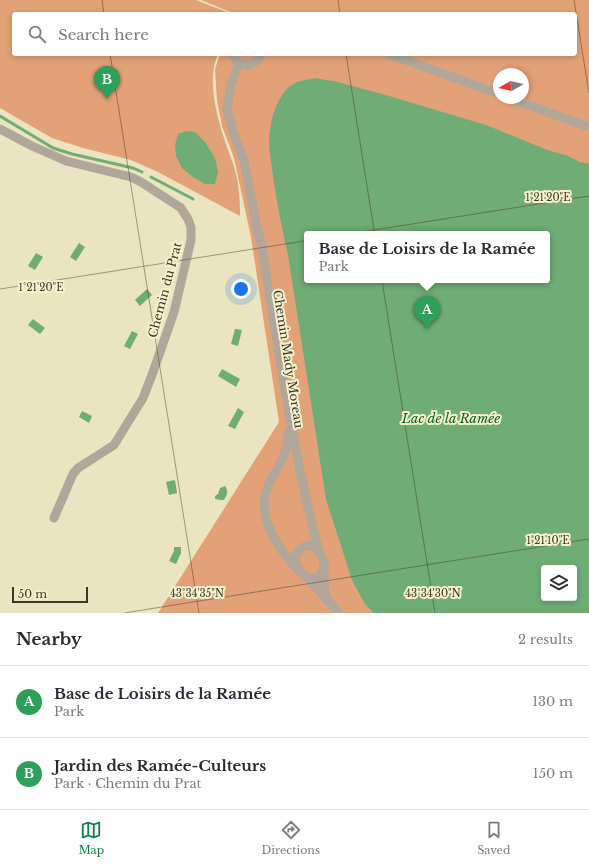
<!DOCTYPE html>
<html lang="en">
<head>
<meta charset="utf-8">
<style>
	body { margin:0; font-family:"Libre Baskerville",serif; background:#f7f7f7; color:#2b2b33 }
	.controls { position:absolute; right:12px; bottom:12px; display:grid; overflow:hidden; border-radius:4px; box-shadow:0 2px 6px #0003 }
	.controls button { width:36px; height:36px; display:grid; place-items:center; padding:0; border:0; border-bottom:1px solid #e1e1e2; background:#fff; color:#2b2b33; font:20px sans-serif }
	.compass { position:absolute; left:493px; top:68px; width:36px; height:36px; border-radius:50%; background:#fff; box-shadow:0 2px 6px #0003; rotate:261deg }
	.scale { position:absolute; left:12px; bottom:10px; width:76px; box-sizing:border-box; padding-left:4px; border:2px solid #3a382a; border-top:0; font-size:11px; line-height:14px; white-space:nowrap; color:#3a382a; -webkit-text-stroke:3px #f7f2ce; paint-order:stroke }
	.you { position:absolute; left:241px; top:289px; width:14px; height:14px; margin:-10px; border:3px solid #fff; border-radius:50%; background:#1a73e8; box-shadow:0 0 0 6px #1a73e833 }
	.badge { display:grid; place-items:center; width:26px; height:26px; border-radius:50%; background:#0b8043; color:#fff; font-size:13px; font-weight:700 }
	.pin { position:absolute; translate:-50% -33px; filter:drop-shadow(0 1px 2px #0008) }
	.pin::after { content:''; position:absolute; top:21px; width:14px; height:12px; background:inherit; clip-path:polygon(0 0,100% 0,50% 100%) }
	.popup { position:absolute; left:304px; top:231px; width:246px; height:52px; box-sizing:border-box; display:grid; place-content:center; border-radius:4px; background:#fff; filter:drop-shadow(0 1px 3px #0005); font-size:13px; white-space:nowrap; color:#7c7c81 }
	.popup b { font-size:15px; color:#2b2b33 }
	.popup::after { content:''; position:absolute; left:50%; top:100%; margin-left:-8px; border:8px solid transparent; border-top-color:#fff }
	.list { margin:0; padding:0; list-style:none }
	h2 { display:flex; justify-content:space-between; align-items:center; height:52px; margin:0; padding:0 16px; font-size:17px }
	h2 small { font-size:13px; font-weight:400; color:#7c7c81 }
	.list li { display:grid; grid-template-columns:26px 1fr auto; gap:12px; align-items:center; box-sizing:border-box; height:72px; padding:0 16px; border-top:1px solid #e1e1e2 }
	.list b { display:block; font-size:15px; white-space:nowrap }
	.list p { margin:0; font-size:13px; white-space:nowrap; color:#7c7c81 }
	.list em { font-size:13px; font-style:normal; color:#7c7c81 }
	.icon { flex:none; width:22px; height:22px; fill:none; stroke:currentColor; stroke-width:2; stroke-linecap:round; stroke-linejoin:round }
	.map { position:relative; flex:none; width:589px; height:613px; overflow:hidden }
	.search { position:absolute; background:#fff; box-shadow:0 2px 6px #0003; left:12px; right:12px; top:12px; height:44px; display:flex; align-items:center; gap:10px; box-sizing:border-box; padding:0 14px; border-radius:4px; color:#7c7c81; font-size:15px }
	.sheet { height:196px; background:#fff }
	nav { display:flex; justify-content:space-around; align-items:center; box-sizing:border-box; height:56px; border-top:1px solid #e1e1e2; background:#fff; font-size:11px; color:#7c7c81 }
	nav a { display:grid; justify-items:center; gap:2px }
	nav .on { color:#0b8043 }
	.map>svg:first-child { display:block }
	.green { fill:#e2a176; fill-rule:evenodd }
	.water { fill:#70ac76; fill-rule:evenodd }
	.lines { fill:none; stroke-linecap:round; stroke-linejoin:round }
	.stream { stroke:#70ac76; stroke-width:3 }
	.minor { stroke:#b0a79a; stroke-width:9 }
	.ticks { fill:none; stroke:#3a382a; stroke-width:1; stroke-opacity:0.45 }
	.labels { text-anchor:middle; stroke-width:4; stroke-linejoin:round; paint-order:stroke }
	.street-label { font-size:12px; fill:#3a382a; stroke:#f7f2ce }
	.water-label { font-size:13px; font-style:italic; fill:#00621d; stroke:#f7f2ce }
	.ticks-label { font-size:10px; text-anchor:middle; fill:#3a382a; stroke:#f7f2ce; stroke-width:4; stroke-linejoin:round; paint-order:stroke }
</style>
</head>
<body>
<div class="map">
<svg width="589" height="613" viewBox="0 0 589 613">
	<rect width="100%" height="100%" fill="#eae4c1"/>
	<!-- green -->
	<g class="green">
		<path d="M0,0H196L232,14H14V54H218C207,79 216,113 224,138C227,149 232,159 235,170C239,185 240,200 240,216L158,172L131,160L83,148L52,138L0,108Z"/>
		<path d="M201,0H589V613H158L279,422L251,237L234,158L222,126L217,100L215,69L220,54H575V14H235ZM499,74H523V98H499ZM307,234H547V280H307ZM544,568H574V598H544Z"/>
	</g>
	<!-- water -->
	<g class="water">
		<path d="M315,78L338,82L389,96L486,125L550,151L566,155L580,162L589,164V613H373L365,604L352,580L326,499L288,255C282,229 277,203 273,177C272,165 269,152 269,140C270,123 275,101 287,89C294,81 305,80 315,78ZM307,234H547V280H307ZM544,568H574V598H544Z"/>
		<polygon points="186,131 195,132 205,142 215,158 218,172 215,184 205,184 193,177 182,168 176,156 175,145 178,134"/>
		<polygon points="79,243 85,247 76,261 70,257"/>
		<polygon points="36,253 43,257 35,270 28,266"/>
		<polygon points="147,289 152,295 140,306 135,300"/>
		<polygon points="33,319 45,328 40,334 28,325"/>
		<polygon points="235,329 242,330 238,346 231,344"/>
		<polygon points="132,331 138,334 130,349 124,346"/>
		<polygon points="222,369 240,379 236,387 218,376"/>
		<polygon points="238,408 244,412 235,429 228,426"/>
		<polygon points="82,411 92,416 89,423 79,417"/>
		<polygon points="175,480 177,493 169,495 166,482"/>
		<path d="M225,486C229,492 227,494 224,500H221L215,499V496L218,494L220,488Z"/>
		<polygon points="174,547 181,547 181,553 176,564 169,561 174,551"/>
	</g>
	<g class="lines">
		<!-- stream -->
		<g class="stream">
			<polyline points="0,116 53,148 72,154 133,168 142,172"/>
			<polyline points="151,177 193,199"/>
		</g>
		<!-- minor -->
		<g class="minor">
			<polyline points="232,54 238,62 247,65 257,61 261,54"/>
			<polyline points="389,54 499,94"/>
			<path d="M239,63L231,84L227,109L233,131L244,160L258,233L261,242C278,345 292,450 319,551"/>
			<polyline points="509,98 589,127"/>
			<polyline points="0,129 32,146 66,161 131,177 141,182 181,208 188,219 191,227 191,240 174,312 152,375 143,398 114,445 78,468 73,474 54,518"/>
			<path d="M288,432C289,453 278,466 269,484C254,513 278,549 298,570"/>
			<path d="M310,545C320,549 329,564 321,574C308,591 277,552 310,545Z"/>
			<polyline points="324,568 324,585 327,600"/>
			<polyline points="306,576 339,613"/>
		</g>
	</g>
	<!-- ticks -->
	<path class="ticks" d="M102,0L104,14M338,0L340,14M574,0L589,93M110,54L199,613M346,54L435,613M0,289L589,196M124,613L589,539"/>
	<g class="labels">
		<!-- street labels -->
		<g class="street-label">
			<text transform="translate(165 290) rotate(-75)" y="4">Chemin du Prat</text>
			<text transform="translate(288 359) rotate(81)" y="4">Chemin Mady Moreau</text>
		</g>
		<!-- water labels -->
		<g class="water-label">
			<text x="451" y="423">Lac de la Ramée</text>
		</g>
	</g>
	<g class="ticks-label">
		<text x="548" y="201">1°21'20"E</text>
		<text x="41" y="291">1°21'20"E</text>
		<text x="548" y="544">1°21'10"E</text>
		<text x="197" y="597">43°34'35"N</text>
		<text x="433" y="597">43°34'30"N</text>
	</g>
</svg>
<div class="controls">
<button><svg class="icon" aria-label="layers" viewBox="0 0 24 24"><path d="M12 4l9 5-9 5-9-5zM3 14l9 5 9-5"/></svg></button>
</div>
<svg class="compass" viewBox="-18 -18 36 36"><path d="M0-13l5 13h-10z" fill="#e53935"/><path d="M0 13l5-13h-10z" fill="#7c7c81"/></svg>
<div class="scale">50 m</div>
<div class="you"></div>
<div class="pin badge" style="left:427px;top:329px;background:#2e9e5b">A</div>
<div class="popup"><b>Base de Loisirs de la Ramée</b>Park</div>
<div class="pin badge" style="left:107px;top:99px;background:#2e9e5b">B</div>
<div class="search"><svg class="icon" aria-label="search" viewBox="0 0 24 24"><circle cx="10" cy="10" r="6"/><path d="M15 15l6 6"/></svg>Search here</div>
</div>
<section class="sheet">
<h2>Nearby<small>2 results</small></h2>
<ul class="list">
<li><span class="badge" style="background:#2e9e5b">A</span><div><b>Base de Loisirs de la Ramée</b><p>Park</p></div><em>130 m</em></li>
<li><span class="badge" style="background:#2e9e5b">B</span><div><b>Jardin des Ramée-Culteurs</b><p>Park · Chemin du Prat</p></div><em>150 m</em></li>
</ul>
</section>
<nav>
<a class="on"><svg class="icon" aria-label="map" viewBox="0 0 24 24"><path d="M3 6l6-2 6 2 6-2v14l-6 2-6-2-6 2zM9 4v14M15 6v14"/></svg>Map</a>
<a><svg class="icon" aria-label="directions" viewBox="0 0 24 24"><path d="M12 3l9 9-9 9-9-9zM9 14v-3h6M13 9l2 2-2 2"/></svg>Directions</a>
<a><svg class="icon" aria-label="saved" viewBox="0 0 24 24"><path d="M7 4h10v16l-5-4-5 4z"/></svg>Saved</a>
</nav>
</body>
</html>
